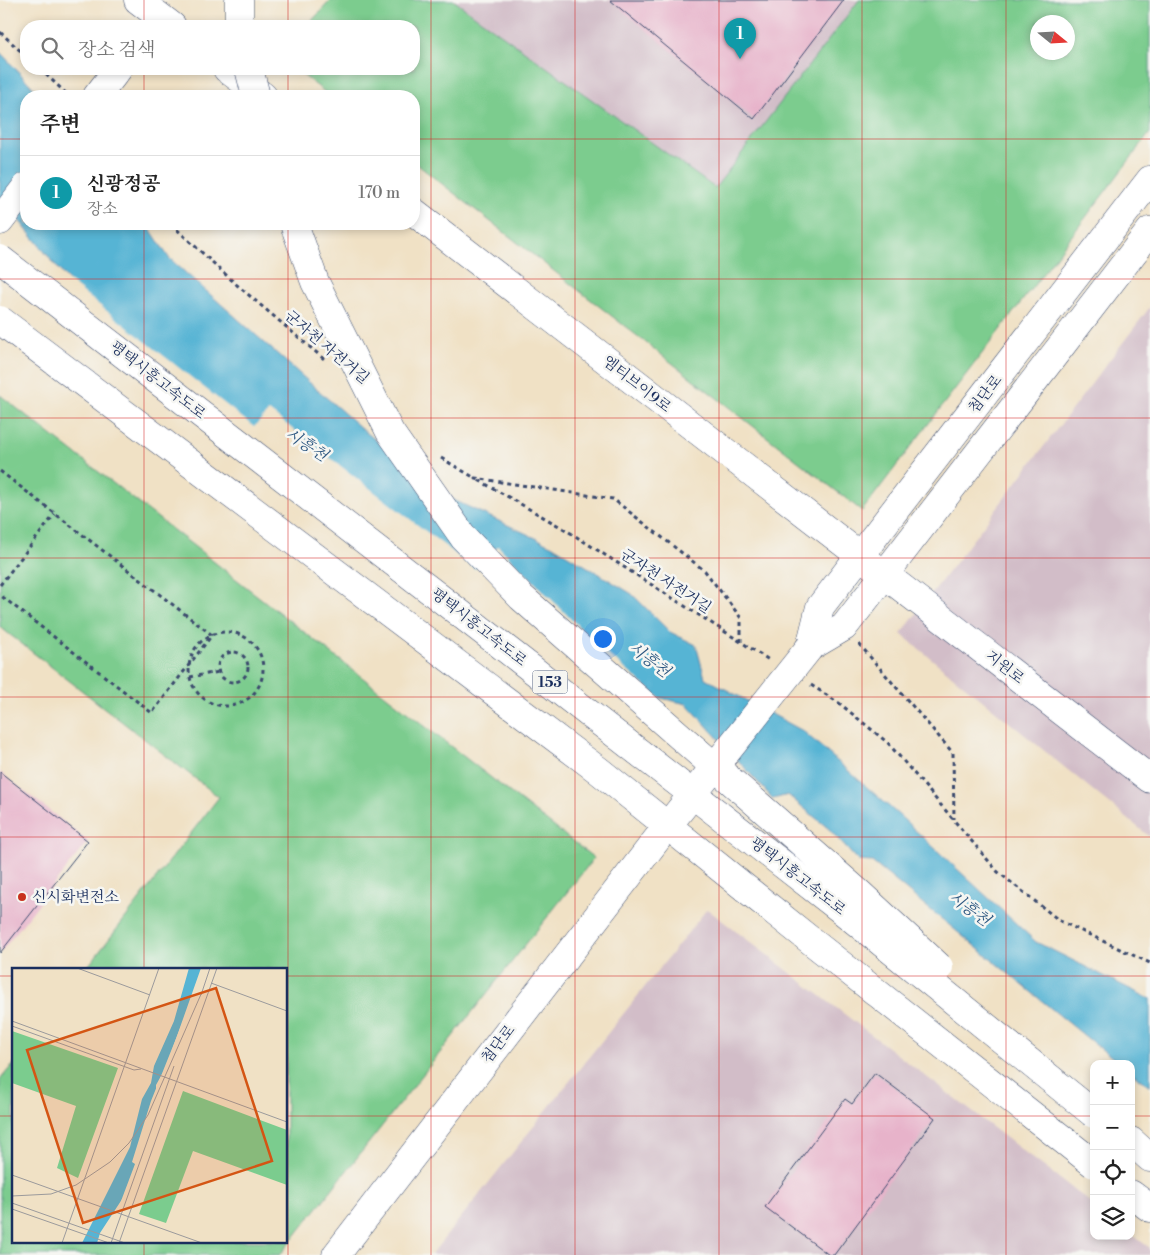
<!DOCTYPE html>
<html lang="ko">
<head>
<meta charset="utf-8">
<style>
	body { margin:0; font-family:"Libre Bodoni","Noto Serif KR",serif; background:#f6f6f6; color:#222 }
	.controls { position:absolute; right:15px; bottom:15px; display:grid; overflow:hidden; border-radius:10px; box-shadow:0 2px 8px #0003 }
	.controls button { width:45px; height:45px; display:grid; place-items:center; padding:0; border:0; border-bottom:1px solid #e0e0e0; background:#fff; color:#222; font:25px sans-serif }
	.compass { position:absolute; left:1030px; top:15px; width:45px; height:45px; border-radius:50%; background:#fff; box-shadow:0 2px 8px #0003; rotate:108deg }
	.you { position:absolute; left:602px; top:638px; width:18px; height:18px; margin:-12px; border:4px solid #fff; border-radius:50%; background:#1a73e8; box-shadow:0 0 0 8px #1a73e833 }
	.badge { display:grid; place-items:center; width:32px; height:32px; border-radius:50%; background:#db2777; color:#fff; font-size:16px; font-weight:700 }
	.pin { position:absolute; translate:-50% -41px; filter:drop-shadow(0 1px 2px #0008) }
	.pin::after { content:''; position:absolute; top:26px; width:18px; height:15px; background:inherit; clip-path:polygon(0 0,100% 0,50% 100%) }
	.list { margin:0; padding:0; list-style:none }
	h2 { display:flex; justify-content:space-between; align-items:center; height:65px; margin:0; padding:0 20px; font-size:21px }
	h2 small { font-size:16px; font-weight:400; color:#767676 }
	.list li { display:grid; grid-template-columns:32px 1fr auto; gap:15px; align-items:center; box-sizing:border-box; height:75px; padding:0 20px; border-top:1px solid #e0e0e0 }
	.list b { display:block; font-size:19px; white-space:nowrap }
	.list p { margin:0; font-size:16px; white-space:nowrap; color:#767676 }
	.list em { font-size:16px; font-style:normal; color:#767676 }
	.icon { flex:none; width:28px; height:28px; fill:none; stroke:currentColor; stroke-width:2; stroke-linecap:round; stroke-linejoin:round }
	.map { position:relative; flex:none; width:1150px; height:1255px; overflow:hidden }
	.search { position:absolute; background:#fff; box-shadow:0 2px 8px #0003; left:20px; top:20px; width:400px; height:55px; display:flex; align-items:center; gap:12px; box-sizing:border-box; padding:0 18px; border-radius:20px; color:#767676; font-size:19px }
	.panel { position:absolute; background:#fff; box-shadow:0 2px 8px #0003; left:20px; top:90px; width:400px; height:140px; border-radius:20px }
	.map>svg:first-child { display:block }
	.industrial { fill:#d2bdc8 }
	.green { fill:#7bcc8e; stroke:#4b7e76; fill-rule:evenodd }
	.water { fill:#56b4d4; stroke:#387299 }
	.pier { fill:#f0e1c5 }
	.building { fill:#e7b3ca }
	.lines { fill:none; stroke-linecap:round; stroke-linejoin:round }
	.secondary-casing { stroke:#3b4a6d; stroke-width:29 }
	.highway-casing { stroke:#3b4a6d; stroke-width:29 }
	.path { stroke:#3b4a6d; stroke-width:3; stroke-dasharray:4 4; stroke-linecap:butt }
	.secondary { stroke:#fff; stroke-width:28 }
	.highway { stroke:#fff; stroke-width:28 }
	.secondary-bridge-casing { stroke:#3b4a6d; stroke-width:29; stroke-linecap:butt }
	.highway-bridge-casing { stroke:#3b4a6d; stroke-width:29; stroke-linecap:butt }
	.secondary-bridge { stroke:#fff; stroke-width:28 }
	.highway-bridge { stroke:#fff; stroke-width:28 }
	.grid { fill:none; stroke:#d62828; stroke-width:1; stroke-opacity:0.55 }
	.poi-dot { fill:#c8321e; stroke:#f6f6f2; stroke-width:2 }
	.labels { text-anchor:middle; stroke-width:5; stroke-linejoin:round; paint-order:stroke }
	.shield { fill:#f6f6f2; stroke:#5d6b8a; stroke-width:1 }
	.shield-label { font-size:14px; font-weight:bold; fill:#1b2f5e }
	.street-label { font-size:15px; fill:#1b2f5e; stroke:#f6f6f2 }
	.poi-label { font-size:15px; fill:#1b2f5e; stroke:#f6f6f2; text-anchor:start }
	.water-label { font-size:16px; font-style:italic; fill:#2d5781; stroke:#f6f6f2 }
	.inset-road { fill:none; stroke:#9b9a9c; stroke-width:1 }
	.view { fill:#d45514; fill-opacity:0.15; stroke:#d45514; stroke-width:2.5 }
	.inset-edge { fill:none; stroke:#1b2f5e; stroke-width:2.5 }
</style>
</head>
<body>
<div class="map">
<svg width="1150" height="1255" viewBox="0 0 1150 1255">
	<rect width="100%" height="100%" fill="#f6f6f2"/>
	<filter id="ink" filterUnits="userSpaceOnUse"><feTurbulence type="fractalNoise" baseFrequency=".02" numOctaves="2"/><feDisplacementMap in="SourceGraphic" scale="10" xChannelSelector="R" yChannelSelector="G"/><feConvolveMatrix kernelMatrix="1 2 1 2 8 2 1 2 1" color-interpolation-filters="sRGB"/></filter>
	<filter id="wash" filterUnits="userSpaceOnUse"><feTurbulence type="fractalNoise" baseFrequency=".0096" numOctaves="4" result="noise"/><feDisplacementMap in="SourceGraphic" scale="20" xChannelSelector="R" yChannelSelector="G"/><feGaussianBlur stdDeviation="1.12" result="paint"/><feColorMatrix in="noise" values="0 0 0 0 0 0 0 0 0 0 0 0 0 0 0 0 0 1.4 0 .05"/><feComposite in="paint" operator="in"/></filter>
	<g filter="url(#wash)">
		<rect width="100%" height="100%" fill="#f0e1c5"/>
		<!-- industrial -->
		<g class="industrial">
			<polygon points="453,0 859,0 715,188"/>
			<polygon points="1150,307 1150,837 901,634"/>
			<polygon points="707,909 1094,1205 1094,1236 1131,1236 1131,1234 1150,1248 1150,1255 431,1255"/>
		</g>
		<!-- green -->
		<g class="green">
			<path d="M331,0H453L715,188L859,0H1150V133L862,511L414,162V96H330L295,69H414V26H307ZM1038,22H1068V52H1038Z"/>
			<polygon points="0,395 594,858 280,1255 0,1255 0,1080 14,1063 14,1241 286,1241 286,969 86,969 219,797 0,627"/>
		</g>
		<!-- water -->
		<polygon class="water" points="0,52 41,96 26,96 26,224 147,224 169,258 362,429 445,496 553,546 632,594 670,632 696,645 705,678 803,731 901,817 1036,942 1150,999 1150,1086 1131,1072 1131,1064 1121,1064 1091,1041 872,862 858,861 829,829 788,795 773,799 687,704 635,692 140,369 0,197"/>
		<!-- pier -->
		<polygon class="pier" points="60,274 254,427 269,411 475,569 498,546 598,646 663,701 634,694 586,650 427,588 138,371"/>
		<g id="blocks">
			<!-- building -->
			<g class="building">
				<polygon points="610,0 844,0 754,119"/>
				<polygon points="0,772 88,841 0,953"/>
				<polygon points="875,1073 935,1118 834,1255 829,1255 765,1207 845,1099 852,1104"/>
			</g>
		</g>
	</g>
	<g filter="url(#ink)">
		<use href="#blocks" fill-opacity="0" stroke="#3b4a6d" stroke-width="1"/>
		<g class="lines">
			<!-- secondary casing -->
			<g class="secondary-casing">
				<g id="secondary">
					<polyline points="138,0 172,26"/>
					<polyline points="227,69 263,96"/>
					<polyline points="97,96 118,69"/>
					<polyline points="414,212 1150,779"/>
					<polyline points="0,221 26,187"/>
					<polyline points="810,647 820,607 1150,180"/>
					<polyline points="810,647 844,627 1150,231"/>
					<polyline points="336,1255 661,834"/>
				</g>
			</g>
			<!-- highway casing -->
			<g class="highway-casing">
				<g id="highway">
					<polyline points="239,0 239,26"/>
					<polyline points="1131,1141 1150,1158"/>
					<polyline points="1131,1194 1150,1208"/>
				</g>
			</g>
			<!-- path -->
			<g class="path">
				<polyline points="0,32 26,56"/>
				<polyline points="40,69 69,96"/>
				<polyline points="171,224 237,285 324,359"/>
				<polyline points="441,458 475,478"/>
				<polyline points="0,471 212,635 152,713 0,595"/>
				<polyline points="0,585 55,514"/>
				<circle cx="226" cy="669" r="37"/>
				<polyline points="741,642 741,618 705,571 613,499 475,478 566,530 741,642 769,660"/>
				<polyline points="859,644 953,753 954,819"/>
				<circle cx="233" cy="667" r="15"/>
				<polyline points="190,677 219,672"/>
				<polyline points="811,685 839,703 888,743 998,872 1060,921 1150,963"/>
			</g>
			<!-- secondary -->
			<use href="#secondary" class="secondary"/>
			<!-- highway -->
			<use href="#highway" class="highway"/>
			<!-- secondary-bridge casing -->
			<g class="secondary-bridge-casing">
				<polyline id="secondary-bridge" points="661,834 810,647"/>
			</g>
			<!-- highway-bridge casing -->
			<g class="highway-bridge-casing">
				<g id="highway-bridge">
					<polyline points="249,69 256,96"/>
					<polyline points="294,224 315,282 390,432 464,538 521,597 860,894 939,967"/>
					<polyline points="0,259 510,652 844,912 1094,1114"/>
					<polyline points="0,320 598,770 815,944 1094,1164"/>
				</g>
			</g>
			<!-- secondary-bridge -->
			<use href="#secondary-bridge" class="secondary-bridge"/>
			<!-- highway-bridge -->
			<use href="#highway-bridge" class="highway-bridge"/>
		</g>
	</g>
	<!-- grid -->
	<path class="grid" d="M144,0V26M288,0V26M431,0V1255M575,0V1255M719,0V1255M862,0V1255M1006,0V1255M144,69V96M288,69V96M0,139H26M414,139H1150M144,224V969M288,224V1255M0,279H1150M0,418H1150M0,558H1150M0,697H1150M0,837H1150M0,976H14M286,976H1150M0,1116H14M286,1116H1094M1131,1116H1150M144,1241V1255"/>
	<!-- markers -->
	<circle class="poi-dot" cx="22" cy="897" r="5"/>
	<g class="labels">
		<!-- shield labels -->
		<rect class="shield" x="532.5" y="670.5" width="35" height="23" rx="4"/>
		<g class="shield-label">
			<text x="550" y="687">153</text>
		</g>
		<!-- street labels -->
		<g class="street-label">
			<text transform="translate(327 347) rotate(40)" y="5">군자천 자전거길</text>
			<text transform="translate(158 380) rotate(38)" y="5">평택시흥고속도로</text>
			<text transform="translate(637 384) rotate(38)" y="5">엠티브이9로</text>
			<text transform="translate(985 394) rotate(-52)" y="5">첨단로</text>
			<text transform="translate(666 581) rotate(33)" y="5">군자천 자전거길</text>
			<text transform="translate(479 627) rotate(38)" y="5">평택시흥고속도로</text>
			<text transform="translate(1005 667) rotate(38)" y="5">지원로</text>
			<text transform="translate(798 876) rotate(38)" y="5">평택시흥고속도로</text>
			<text transform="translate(498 1044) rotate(-52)" y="5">첨단로</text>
		</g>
		<!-- poi labels -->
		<g class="poi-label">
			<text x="32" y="902">신시화변전소</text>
		</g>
		<!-- water labels -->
		<g class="water-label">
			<text transform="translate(307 444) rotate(33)" y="6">시흥천</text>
			<text transform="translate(650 659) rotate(37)" y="6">시흥천</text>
			<text transform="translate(970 908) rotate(36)" y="6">시흥천</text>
		</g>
	</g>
	<!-- overview -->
	<g transform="translate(12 968)">
		<rect width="275" height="275" fill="#f0e1c5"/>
		<path d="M0,63L106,100L66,210L45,200L64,138L0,115ZM171,123L275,162V217L181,183L154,255L127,246Z" fill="#7bcc8e"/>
		<path d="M177,0H189L154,99L144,117V125L120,216L88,265L85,275H70L118,179L130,131L139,115L142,98L162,53Z" fill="#56b4d4"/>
		<path d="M183,23L142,135L141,162L122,217L106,241L123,196L120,194L139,133Z" fill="#f0e1c5"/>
		<path class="inset-road" d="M65,0L138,27M199,15L275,43M189,27L198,0M0,53L275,154M0,58L122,102L129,101M0,207L190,275M0,228L39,226L64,217L98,194L117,175L136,147L190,24M0,235L113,275M0,241L97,275M50,275L147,0M99,275L162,98M107,275L205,0"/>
		<path class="view" d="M204,20L260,193L71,255L15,82Z"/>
		<rect width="275" height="275" class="inset-edge"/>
	</g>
</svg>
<div class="controls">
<button>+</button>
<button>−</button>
<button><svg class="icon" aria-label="locate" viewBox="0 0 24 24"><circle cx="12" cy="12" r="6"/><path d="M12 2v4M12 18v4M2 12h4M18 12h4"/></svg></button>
<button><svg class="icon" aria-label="layers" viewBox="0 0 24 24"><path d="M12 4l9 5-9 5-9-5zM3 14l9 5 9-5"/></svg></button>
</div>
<svg class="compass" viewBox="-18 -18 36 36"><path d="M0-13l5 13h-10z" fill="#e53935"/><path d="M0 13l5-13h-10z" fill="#767676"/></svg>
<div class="you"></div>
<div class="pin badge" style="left:740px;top:59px;background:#0f9aa8">1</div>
<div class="search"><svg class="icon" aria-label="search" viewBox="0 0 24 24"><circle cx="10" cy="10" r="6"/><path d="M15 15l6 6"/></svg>장소 검색</div>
<section class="panel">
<h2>주변<small></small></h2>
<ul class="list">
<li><span class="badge" style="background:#0f9aa8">1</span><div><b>신광정공</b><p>장소</p></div><em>170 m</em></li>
</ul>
</section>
</div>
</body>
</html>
